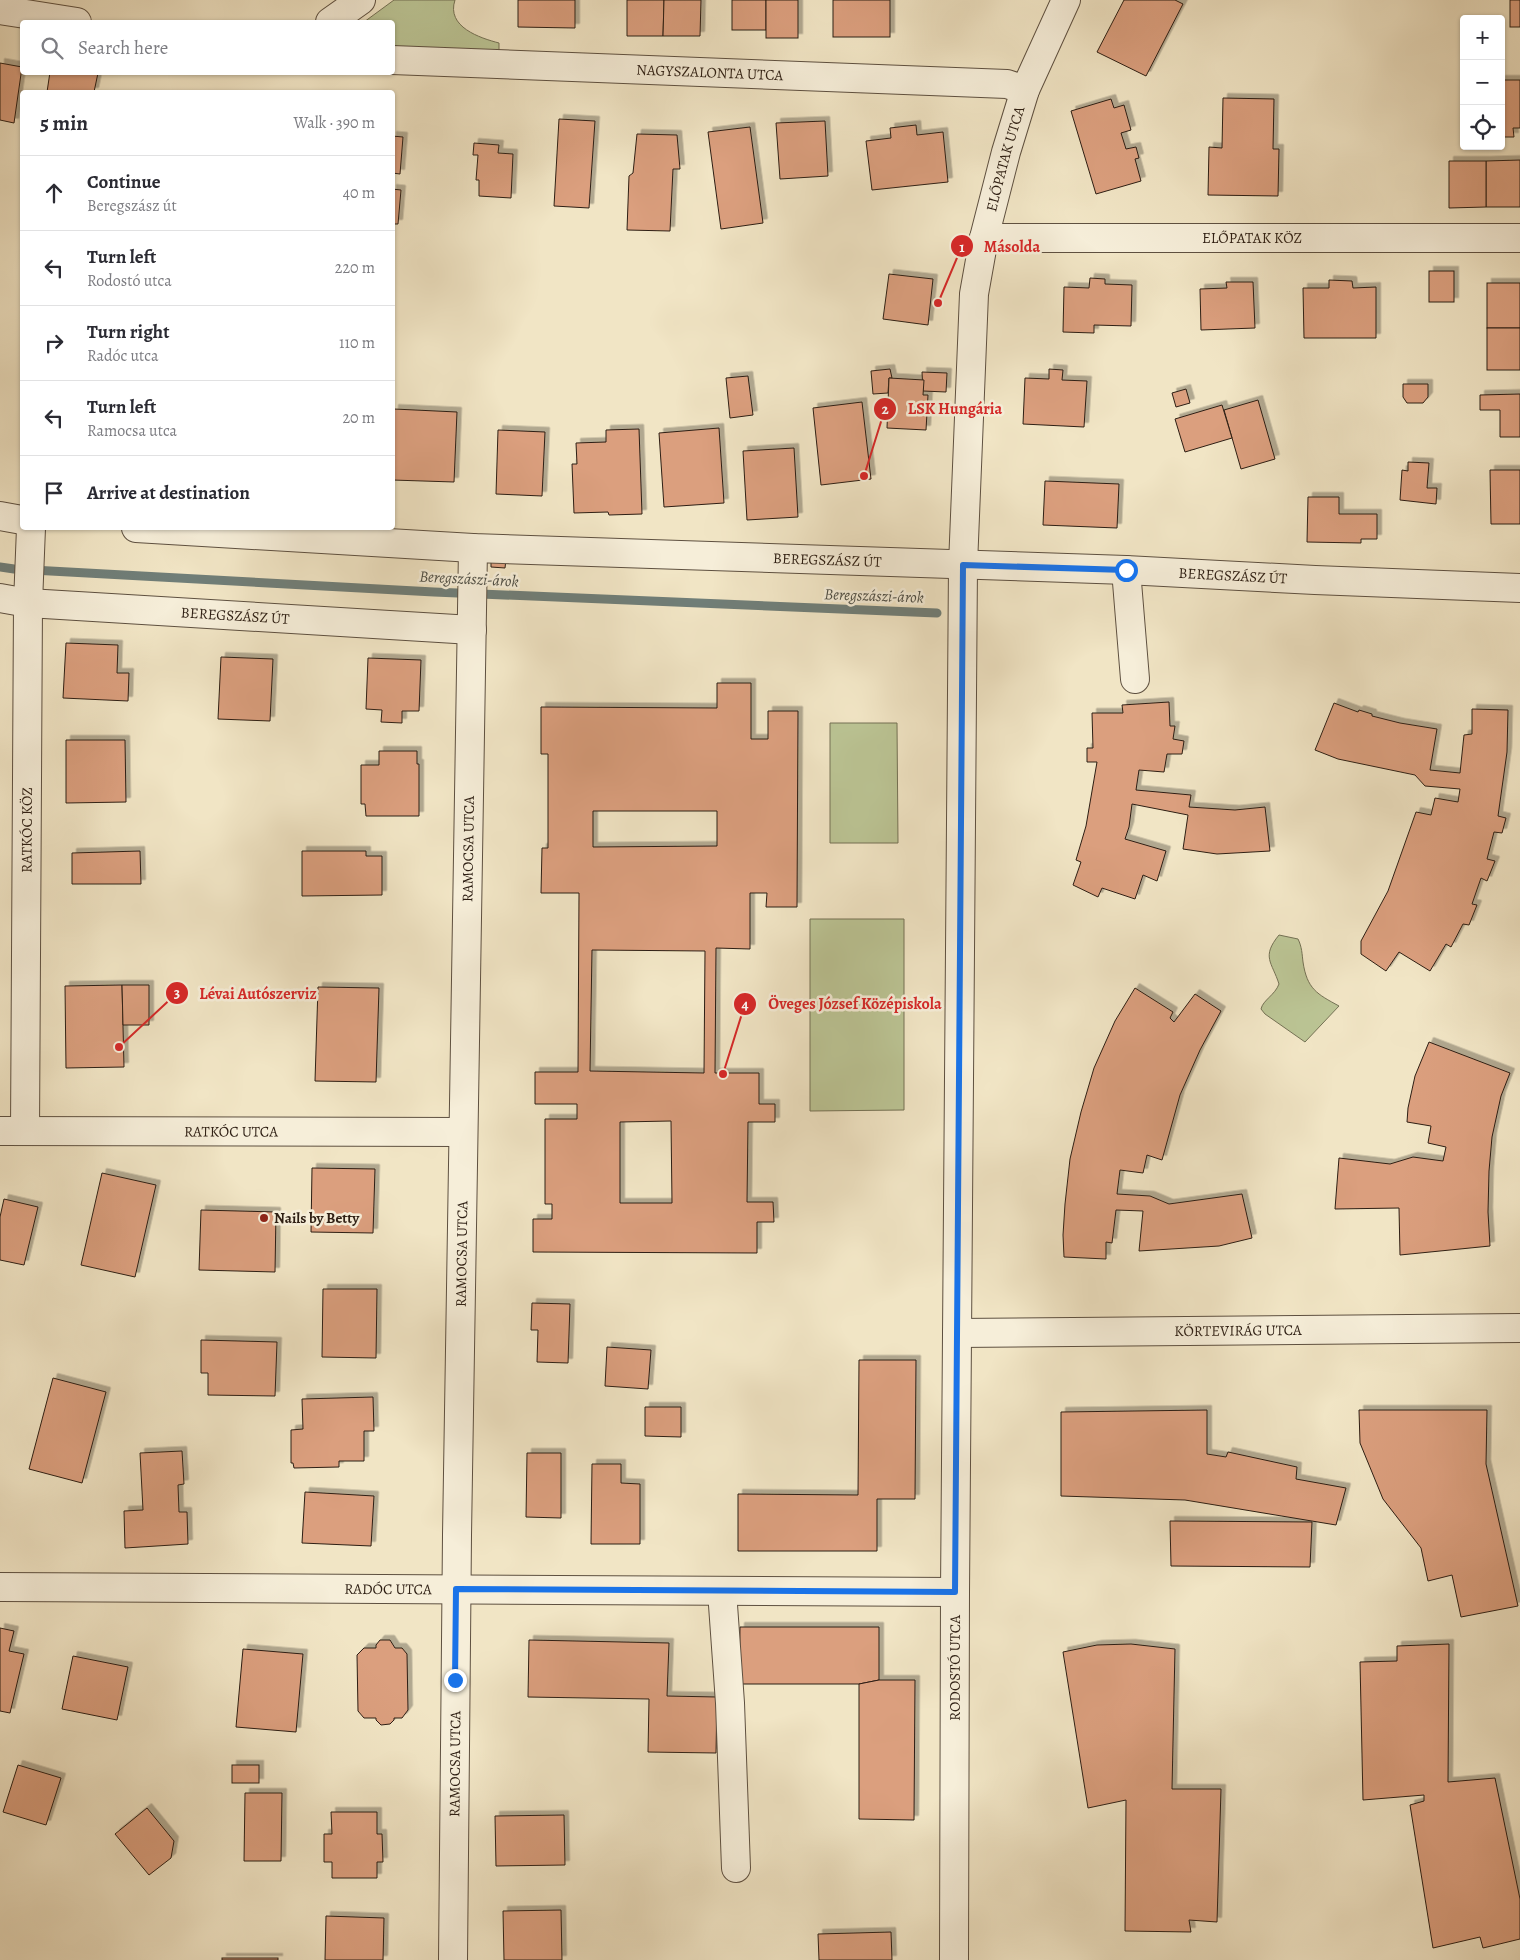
<!DOCTYPE html>
<html lang="en">
<head>
<meta charset="utf-8">
<style>
	body { margin:0; font-family:Alegreya,serif; background:#f7f7f7; color:#2b2b33 }
	.controls { position:absolute; right:15px; top:15px; display:grid; overflow:hidden; border-radius:5px; box-shadow:0 1px 4px #0004 }
	.controls button { width:45px; height:45px; display:grid; place-items:center; padding:0; border:0; border-bottom:1px solid #e1e1e2; background:#fff; color:#2b2b33; font:25px sans-serif }
	.stop { position:absolute; width:15px; height:15px; margin:-11px; border:4px solid #1a73e8; border-radius:50%; background:#fff }
	.stop.end { background:#1a73e8; border-color:#fff; box-shadow:0 1px 5px #0008 }
	.list { margin:0; padding:0; list-style:none }
	h2 { display:flex; justify-content:space-between; align-items:center; height:65px; margin:0; padding:0 20px; font-size:21px }
	h2 small { font-size:16px; font-weight:400; color:#7c7c81 }
	.list li { display:grid; grid-template-columns:32px 1fr auto; gap:15px; align-items:center; box-sizing:border-box; height:75px; padding:0 20px; border-top:1px solid #e1e1e2 }
	.list b { display:block; font-size:19px; white-space:nowrap }
	.list p { margin:0; font-size:16px; white-space:nowrap; color:#7c7c81 }
	.list em { font-size:16px; font-style:normal; color:#7c7c81 }
	.icon { flex:none; width:28px; height:28px; fill:none; stroke:currentColor; stroke-width:2; stroke-linecap:round; stroke-linejoin:round }
	.map { position:relative; flex:none; width:1520px; height:1960px; overflow:hidden }
	.search { position:absolute; background:#fff; box-shadow:0 1px 4px #0004; left:20px; top:20px; width:375px; height:55px; display:flex; align-items:center; gap:12px; box-sizing:border-box; padding:0 18px; border-radius:5px; color:#7c7c81; font-size:19px }
	.panel { position:absolute; background:#fff; box-shadow:0 1px 4px #0004; left:20px; top:90px; width:375px; height:440px; border-radius:5px }
	.map>svg:first-child { display:block }
	.green { fill:#bbc494; stroke:#747154 }
	.lines { fill:none; stroke-linecap:round; stroke-linejoin:round }
	.stream { stroke:#707e78; stroke-width:9 }
	.building { fill:#db9f7e; stroke:#2d1e13; fill-rule:evenodd; filter:url(#shadow) }
	.minor-casing { stroke:#5e5040; stroke-width:30 }
	.minor { stroke:#f6eed9; stroke-width:28 }
	.route { stroke:#1a73e8; stroke-width:6 }
	.poi-dot { fill:#8f2418; stroke:#f6eed9; stroke-width:2 }
	.labels { text-anchor:middle; stroke-width:5; stroke-linejoin:round; paint-order:stroke }
	.street-label { font-size:15px; fill:#2d1e13; stroke:#f6eed9 }
	.poi-label { font-size:15px; font-weight:bold; fill:#2d1e13; stroke:#f6eed9; text-anchor:start }
	.water-label { font-size:16px; font-style:italic; fill:#4e4e45; stroke:#f6eed9 }
	.leader { fill:none; stroke:#d62828; stroke-width:2 }
	.callout-dot { fill:#d62828; stroke:#f6eed9; stroke-width:2 }
	.mark-label { font-size:15px; text-anchor:middle; font-weight:bold; fill:#fff }
	.callout-label { font-size:16px; text-anchor:middle; font-weight:bold; fill:#d62828; stroke:#f6eed9; stroke-width:5; stroke-linejoin:round; paint-order:stroke }
</style>
</head>
<body>
<div class="map">
<svg width="1520" height="1960" viewBox="0 0 1520 1960">
	<defs>
		<filter id="shadow"><feDropShadow dx="4.5" dy="-4.5" stdDeviation="0" flood-color="#0004"/></filter>
	</defs>
	<rect width="100%" height="100%" fill="#f1e5c5"/>
	<filter id="stains"><feTurbulence type="fractalNoise" baseFrequency=".004" numOctaves="4"/><feColorMatrix values="0 0 0 0 .2 0 0 0 0 .09 0 0 0 0 .02 0 0 0 .5 -.17"/></filter>
	<radialGradient id="worn" r=".72"><stop offset=".6" stop-color="#630" stop-opacity="0"/><stop offset="1" stop-color="#630" stop-opacity=".3"/></radialGradient>
	<!-- green -->
	<g class="green">
		<path d="M394,0H455C446,27 480,38 499,43V51L393,49L392,22H364Z"/>
		<polygon points="830,723 897,723 898,843 830,843"/>
		<polygon points="810,919 904,919 904,1110 810,1111"/>
		<path d="M1279,935L1298,939C1302,947 1302,954 1303,962C1307,989 1317,994 1339,1006L1305,1042L1265,1014L1261,1009C1263,1000 1275,995 1279,984C1272,962 1261,957 1279,935Z"/>
	</g>
	<g class="lines">
		<!-- stream -->
		<polyline class="stream" points="0,567 14,569 434,592 937,613"/>
	</g>
	<!-- building -->
	<g class="building">
		<polygon points="518,0 575,0 575,28 518,27"/>
		<polygon points="627,0 664,0 663,36 627,36"/>
		<polygon points="664,0 701,0 700,36 663,36"/>
		<rect x="732" y="0" width="34" height="30"/>
		<rect x="766" y="0" width="32" height="38"/>
		<rect x="833" y="0" width="57" height="37"/>
		<polygon points="1124,0 1175,0 1183,4 1146,76 1097,52"/>
		<rect x="1510" y="0" width="10" height="27"/>
		<polygon points="0,63 22,67 14,123 0,120"/>
		<polygon points="50,72 98,73 94,92 47,92"/>
		<polygon points="1501,80 1520,80 1520,128 1513,128 1514,137 1501,137"/>
		<polygon points="1223,98 1274,99 1273,149 1279,149 1278,196 1208,195 1209,147 1222,148"/>
		<polygon points="1111,99 1114,108 1124,105 1131,130 1121,133 1126,149 1136,147 1139,158 1135,159 1141,181 1096,194 1071,111"/>
		<polygon points="559,119 595,121 589,208 554,206"/>
		<polygon points="825,121 828,176 780,179 776,123"/>
		<polygon points="916,125 917,135 943,132 948,182 872,190 866,141 891,138 890,128"/>
		<polygon points="750,127 763,223 721,229 708,132"/>
		<polygon points="637,134 677,135 680,169 673,169 670,231 627,230 629,176 633,173"/>
		<polygon points="392,136 403,137 400,174 392,173"/>
		<polygon points="474,143 499,145 498,153 513,154 511,198 479,196 479,180 476,180 478,155 473,155"/>
		<polygon points="1520,160 1520,207 1486,207 1486,161"/>
		<polygon points="1449,161 1486,161 1486,207 1449,208"/>
		<polygon points="392,189 401,190 398,224 392,224"/>
		<rect x="1429" y="271" width="25" height="31"/>
		<polygon points="889,274 933,279 928,325 883,319"/>
		<polygon points="1090,278 1105,279 1105,284 1132,285 1131,326 1094,325 1094,333 1063,332 1064,287 1089,288"/>
		<polygon points="1329,280 1352,281 1353,288 1376,287 1376,338 1304,338 1303,288 1329,288"/>
		<polygon points="1226,282 1253,282 1255,328 1201,330 1200,289 1227,288"/>
		<rect x="1487" y="283" width="33" height="45"/>
		<rect x="1487" y="328" width="33" height="42"/>
		<polygon points="890,369 892,378 889,378 888,393 873,394 871,371"/>
		<polygon points="1049,369 1063,370 1062,380 1087,381 1084,427 1023,424 1025,378 1049,379"/>
		<polygon points="922,372 947,373 946,392 923,391"/>
		<polygon points="748,376 753,415 730,418 726,378"/>
		<polygon points="889,378 924,380 923,395 928,395 926,430 887,428"/>
		<polygon points="1403,384 1428,384 1428,397 1423,403 1407,403 1403,397"/>
		<polygon points="1186,389 1190,403 1176,407 1172,393"/>
		<polygon points="1520,394 1520,437 1500,437 1500,410 1480,410 1480,395"/>
		<polygon points="1258,400 1275,459 1241,469 1224,410"/>
		<polygon points="862,402 871,479 821,485 813,408"/>
		<polygon points="1222,405 1232,438 1185,452 1175,419"/>
		<polygon points="394,409 457,412 454,482 392,480"/>
		<polygon points="719,428 724,503 664,507 659,433"/>
		<polygon points="639,429 642,514 609,515 608,512 574,513 572,464 577,464 576,443 606,442 606,430"/>
		<polygon points="498,430 545,432 542,496 496,494"/>
		<polygon points="794,448 798,517 747,520 743,451"/>
		<polygon points="1408,462 1429,463 1427,488 1437,488 1436,504 1400,500 1402,470 1408,471"/>
		<polygon points="1490,470 1520,470 1520,524 1491,524"/>
		<polygon points="1045,481 1119,484 1117,528 1043,525"/>
		<polygon points="1308,497 1339,497 1339,514 1377,514 1377,539 1361,539 1361,543 1307,542"/>
		<polygon points="491,559 506,559 505,568 491,567"/>
		<polygon points="66,643 118,645 117,673 129,673 128,701 63,698"/>
		<polygon points="221,657 273,659 270,721 218,719"/>
		<polygon points="368,658 421,660 419,711 402,711 402,723 381,722 382,710 366,709"/>
		<path d="M717,683H751V739H768V711H798L797,907H766L767,893H750V949L716,948L715,1073H759V1104H775V1122H748L747,1202H773L774,1222H757V1253L533,1252V1219H552V1204H545V1119H577V1104H535V1072H578L579,893H541L542,848H548V754H541V707L717,708ZM593,811H717V846L593,847ZM592,950L705,951L704,1073L590,1071ZM671,1121L672,1203H620V1122Z"/>
		<polygon points="1169,702 1170,726 1175,726 1173,739 1184,741 1182,754 1167,754 1164,772 1139,770 1136,790 1191,795 1189,807 1235,810 1265,807 1270,851 1217,854 1183,849 1188,815 1132,804 1129,827 1125,839 1166,851 1157,881 1143,875 1135,899 1102,888 1098,897 1073,885 1081,862 1076,860 1086,826 1097,762 1087,762 1087,748 1093,748 1092,713 1123,713 1122,705"/>
		<polygon points="1334,703 1358,712 1359,710 1372,714 1372,716 1400,723 1437,729 1430,770 1460,773 1464,735 1472,734 1472,709 1508,710 1507,752 1498,816 1506,818 1502,833 1494,832 1487,859 1495,861 1487,881 1481,878 1472,904 1477,905 1469,925 1463,924 1451,947 1446,944 1430,971 1399,952 1386,971 1361,954 1361,941 1388,891 1416,812 1431,815 1435,798 1458,802 1460,789 1425,786 1415,775 1338,759 1315,750"/>
		<polygon points="66,740 125,740 126,802 66,803"/>
		<polygon points="379,751 417,751 417,764 419,764 419,816 366,816 365,804 361,804 361,765 379,765"/>
		<polygon points="140,851 141,884 72,884 72,853"/>
		<polygon points="302,851 366,851 366,856 382,856 382,895 302,896"/>
		<polygon points="122,985 124,1067 66,1068 65,986"/>
		<polygon points="122,985 149,985 149,1025 123,1025"/>
		<polygon points="318,987 379,988 376,1082 315,1081"/>
		<polygon points="1135,988 1173,1012 1170,1018 1174,1022 1195,994 1221,1011 1200,1050 1180,1095 1162,1160 1147,1155 1143,1173 1120,1170 1117,1194 1150,1196 1169,1204 1242,1194 1252,1238 1219,1246 1139,1251 1143,1211 1116,1210 1112,1243 1106,1242 1106,1259 1064,1257 1063,1235 1065,1204 1070,1159 1081,1112 1094,1068 1115,1021"/>
		<polygon points="1429,1042 1510,1073 1501,1096 1492,1137 1489,1171 1488,1212 1490,1246 1400,1255 1399,1208 1335,1209 1339,1158 1390,1164 1413,1157 1443,1161 1446,1147 1428,1143 1431,1126 1407,1122 1408,1108 1415,1076"/>
		<polygon points="312,1168 375,1169 373,1233 311,1232"/>
		<polygon points="102,1173 156,1185 135,1277 81,1265"/>
		<polygon points="4,1199 38,1207 24,1265 0,1260 0,1217"/>
		<polygon points="201,1210 276,1212 275,1272 199,1270"/>
		<polygon points="323,1289 377,1289 376,1358 322,1357"/>
		<polygon points="532,1303 570,1304 568,1363 537,1362 538,1330 531,1330"/>
		<polygon points="201,1340 277,1342 275,1396 208,1395 208,1373 201,1373"/>
		<polygon points="607,1347 651,1350 648,1389 605,1386"/>
		<polygon points="859,1360 916,1360 915,1499 877,1499 877,1551 738,1551 738,1494 858,1495"/>
		<polygon points="53,1378 106,1392 82,1483 29,1469"/>
		<polygon points="373,1397 374,1431 364,1431 364,1461 339,1461 339,1467 294,1468 293,1463 291,1463 291,1430 303,1429 302,1399"/>
		<polygon points="645,1407 681,1407 681,1437 645,1436"/>
		<polygon points="1207,1410 1207,1454 1226,1457 1228,1452 1297,1467 1296,1479 1346,1488 1336,1525 1185,1500 1061,1496 1061,1412"/>
		<polygon points="1359,1410 1487,1410 1486,1464 1518,1606 1461,1617 1452,1575 1428,1581 1421,1548 1383,1499 1360,1443"/>
		<polygon points="182,1451 184,1484 178,1485 179,1512 187,1512 188,1544 125,1548 124,1511 143,1510 140,1453"/>
		<polygon points="527,1453 561,1453 561,1518 526,1517"/>
		<polygon points="592,1464 621,1464 621,1483 640,1484 640,1544 591,1544"/>
		<polygon points="305,1492 374,1496 371,1546 302,1543"/>
		<polygon points="1170,1521 1312,1522 1310,1567 1171,1566"/>
		<polygon points="740,1627 879,1627 879,1680 859,1684 739,1684"/>
		<polygon points="0,1628 14,1631 9,1651 24,1654 10,1713 0,1711"/>
		<polygon points="380,1640 390,1640 395,1648 402,1648 407,1654 408,1710 402,1718 394,1718 394,1720 390,1724 381,1725 376,1720 376,1718 364,1718 358,1711 357,1655 364,1648 376,1648 376,1645"/>
		<polygon points="529,1640 669,1643 667,1696 717,1697 716,1753 648,1752 649,1699 528,1697"/>
		<polygon points="1131,1644 1175,1649 1172,1789 1221,1789 1217,1922 1189,1920 1191,1932 1125,1931 1126,1800 1088,1808 1063,1652 1097,1645"/>
		<polygon points="1449,1644 1448,1782 1495,1778 1520,1899 1520,1939 1483,1948 1480,1937 1433,1948 1410,1805 1424,1801 1424,1795 1363,1800 1360,1662 1397,1661 1397,1646"/>
		<polygon points="243,1649 303,1654 296,1732 236,1727"/>
		<polygon points="73,1656 128,1667 117,1720 62,1709"/>
		<polygon points="879,1680 915,1680 914,1820 859,1819 859,1684"/>
		<polygon points="18,1765 61,1778 46,1825 3,1812"/>
		<rect x="232" y="1765" width="27" height="18"/>
		<polygon points="245,1793 282,1793 281,1861 244,1861"/>
		<polygon points="147,1808 174,1841 171,1858 149,1875 115,1834"/>
		<polygon points="331,1812 377,1812 377,1834 382,1834 383,1862 377,1862 377,1878 332,1878 332,1862 324,1862 324,1834 332,1834"/>
		<polygon points="564,1815 565,1865 496,1866 495,1816"/>
		<polygon points="561,1910 562,1960 504,1960 503,1911"/>
		<polygon points="326,1916 384,1918 383,1960 325,1960"/>
		<polygon points="891,1932 892,1960 819,1960 818,1934"/>
		<rect x="222" y="1958" width="56" height="2"/>
	</g>
	<g class="lines">
		<!-- minor casing -->
		<g class="minor-casing">
			<g id="minor">
				<polyline points="0,10 77,22"/>
				<polyline points="330,22 361,0"/>
				<path id="s1" d="M392,60L1007,84L1025,90"/>
				<path id="s2" d="M984,238H1520"/>
				<polyline points="0,516 22,520"/>
				<path id="s3" d="M136,528L473,548L1126,570L1315,580L1520,588"/>
				<polyline points="1126,570 1135,679"/>
				<path id="s4" d="M0,598L28,603L472,630"/>
				<path id="s5" d="M0,1131L463,1132"/>
				<path id="s6" d="M25,1131L28,603L31,528"/>
				<path id="s7" d="M957,1333L1520,1328"/>
				<path id="s8" d="M0,1587L955,1592"/>
				<polyline points="723,1605 730,1703 736,1868"/>
				<path id="s9" d="M453,1960L457,1535L473,548"/>
				<path id="s10" d="M954,1960L955,1592L963,565L974,294L984,238L1006,152L1025,90L1066,0"/>
			</g>
		</g>
		<!-- minor -->
		<use href="#minor" class="minor"/>
	</g>
	<g class="lines">
		<!-- route -->
		<polyline class="route" points="455,1680 456,1589 955,1592 963,565 1126,570"/>
	</g>
	<!-- markers -->
	<circle class="poi-dot" cx="264" cy="1218" r="5"/>
	<g class="labels">
		<!-- street labels -->
		<g class="street-label">
			<text dy="5" stroke="none"><textPath href="#s1" startOffset="318">NAGYSZALONTA UTCA</textPath></text>
			<text dy="5" stroke="none"><textPath href="#s10" startOffset="1805">ELŐPATAK UTCA</textPath></text>
			<text dy="5" stroke="none"><textPath href="#s2" startOffset="268">ELŐPATAK KÖZ</textPath></text>
			<text dy="5" stroke="none"><textPath href="#s3" startOffset="692">BEREGSZÁSZ ÚT</textPath></text>
			<text dy="5" stroke="none"><textPath href="#s3" startOffset="1098">BEREGSZÁSZ ÚT</textPath></text>
			<text dy="5" stroke="none"><textPath href="#s4" startOffset="236">BEREGSZÁSZ ÚT</textPath></text>
			<text dy="5" stroke="none"><textPath href="#s6" startOffset="301">RATKÓC KÖZ</textPath></text>
			<text dy="5" stroke="none"><textPath href="#s9" startOffset="1111">RAMOCSA UTCA</textPath></text>
			<text dy="5" stroke="none"><textPath href="#s5" startOffset="231">RATKÓC UTCA</textPath></text>
			<text dy="5" stroke="none"><textPath href="#s9" startOffset="706">RAMOCSA UTCA</textPath></text>
			<text dy="5" stroke="none"><textPath href="#s7" startOffset="281">KÖRTEVIRÁG UTCA</textPath></text>
			<text dy="5" stroke="none"><textPath href="#s8" startOffset="388">RADÓC UTCA</textPath></text>
			<text dy="5" stroke="none"><textPath href="#s10" startOffset="292">RODOSTÓ UTCA</textPath></text>
			<text dy="5" stroke="none"><textPath href="#s9" startOffset="196">RAMOCSA UTCA</textPath></text>
		</g>
		<!-- poi labels -->
		<g class="poi-label">
			<text x="274" y="1223">Nails by Betty</text>
		</g>
		<!-- water labels -->
		<g class="water-label">
			<text transform="translate(469 578) rotate(3)" y="6">Beregszászi-árok</text>
			<text transform="translate(874 595) rotate(2)" y="6">Beregszászi-árok</text>
		</g>
	</g>
	<!-- callouts -->
	<path class="leader" d="M938 303L962 246M864 476L885 409M119 1047L177 993M723 1074L745 1004"/>
	<g class="callout-dot">
		<circle cx="938" cy="303" r="5"/>
		<circle cx="864" cy="476" r="5"/>
		<circle cx="119" cy="1047" r="5"/>
		<circle cx="723" cy="1074" r="5"/>
		<circle cx="962" cy="246" r="12"/>
		<circle cx="885" cy="409" r="12"/>
		<circle cx="177" cy="993" r="12"/>
		<circle cx="745" cy="1004" r="12"/>
	</g>
	<g class="mark-label">
		<text x="962" y="252">1</text>
		<text x="885" y="414">2</text>
		<text x="177" y="998">3</text>
		<text x="745" y="1009">4</text>
	</g>
	<g class="callout-label">
		<text x="1012" y="252">Másolda</text>
		<text x="955" y="414">LSK Hungária</text>
		<text x="258" y="999">Lévai Autószerviz</text>
		<text x="855" y="1009">Öveges József Középiskola</text>
	</g>
	<rect width="100%" height="100%" filter="url(#stains)"/>
	<rect width="100%" height="100%" fill="url(#worn)"/>
</svg>
<div class="controls">
<button>+</button>
<button>−</button>
<button><svg class="icon" aria-label="locate" viewBox="0 0 24 24"><circle cx="12" cy="12" r="6"/><path d="M12 2v4M12 18v4M2 12h4M18 12h4"/></svg></button>
</div>
<div class="stop" style="left:1126px;top:570px"></div>
<div class="stop end" style="left:455px;top:1680px"></div>
<div class="search"><svg class="icon" aria-label="search" viewBox="0 0 24 24"><circle cx="10" cy="10" r="6"/><path d="M15 15l6 6"/></svg>Search here</div>
<section class="panel">
<h2>5 min<small>Walk · 390 m</small></h2>
<ul class="list">
<li><svg class="icon" aria-label="ahead" viewBox="0 0 24 24"><path d="M12 20V5M6 11l6-6 6 6"/></svg><div><b>Continue</b><p>Beregszász út</p></div><em>40 m</em></li>
<li><svg class="icon" aria-label="left" viewBox="0 0 24 24"><path d="M17 20v-9H6M10 6l-5 5 5 5"/></svg><div><b>Turn left</b><p>Rodostó utca</p></div><em>220 m</em></li>
<li><svg class="icon" aria-label="right" viewBox="0 0 24 24"><path d="M7 20v-9h11M14 6l5 5-5 5"/></svg><div><b>Turn right</b><p>Radóc utca</p></div><em>110 m</em></li>
<li><svg class="icon" aria-label="left" viewBox="0 0 24 24"><path d="M17 20v-9H6M10 6l-5 5 5 5"/></svg><div><b>Turn left</b><p>Ramocsa utca</p></div><em>20 m</em></li>
<li><svg class="icon" aria-label="arrive" viewBox="0 0 24 24"><path d="M6 21V4h12l-3 4 3 4H6"/></svg><div><b>Arrive at destination</b></div></li>
</ul>
</section>
</div>
</body>
</html>
